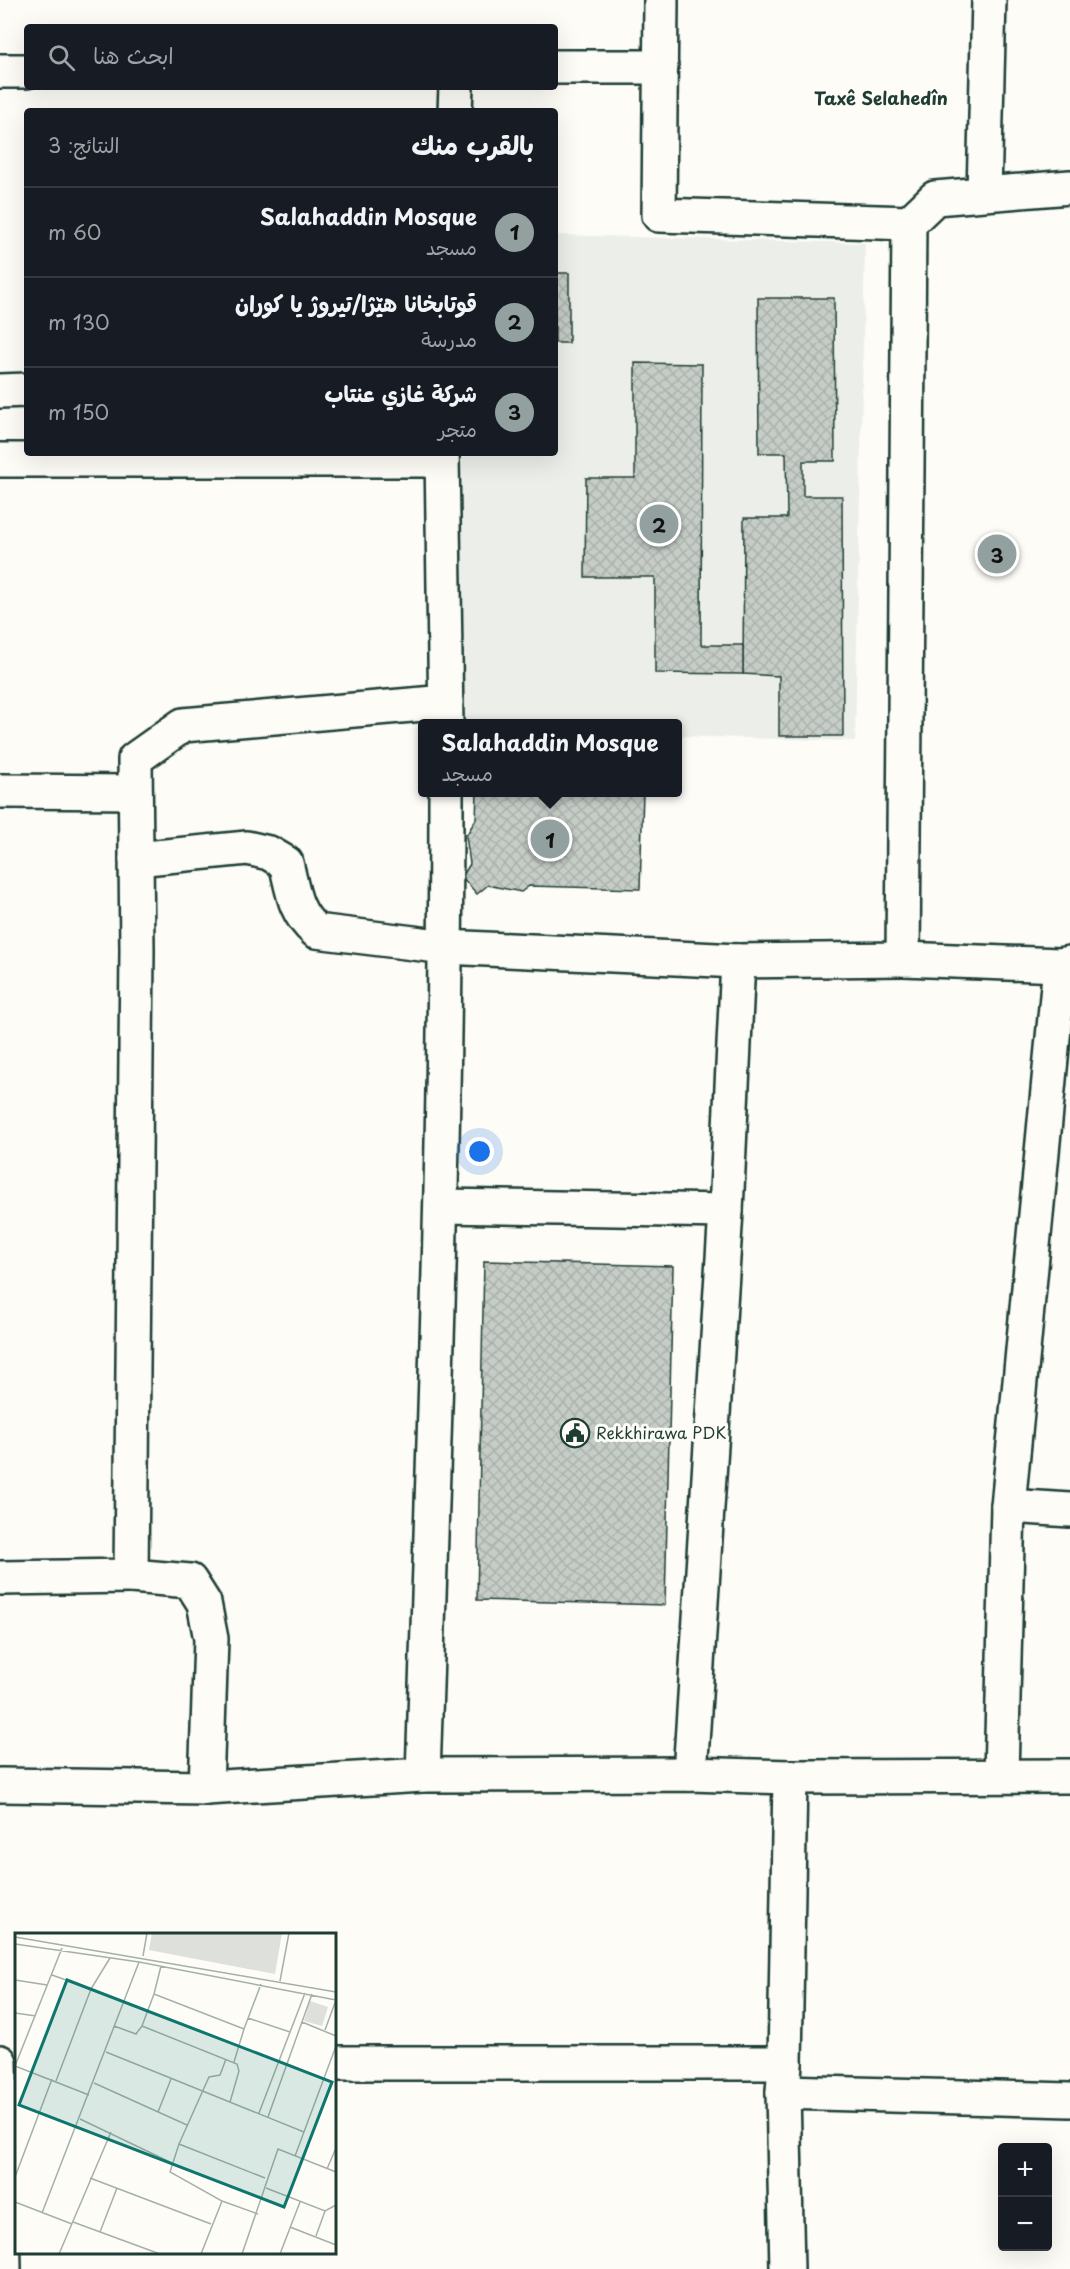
<!DOCTYPE html>
<html lang="ar">
<head>
<meta charset="utf-8">
<style>
	body { margin:0; font-family:"Playpen Sans","Playpen Sans Arabic",sans-serif; background:#242831; color:#f1f3f6; direction:rtl }
	.controls { position:absolute; right:18px; bottom:18px; display:grid; overflow:hidden; border-radius:6px; box-shadow:0 6px 24px #0002 }
	.controls button { width:54px; height:54px; display:grid; place-items:center; padding:0; border:0; border-bottom:2px solid #363941; background:#171b24; color:#f1f3f6; font:30px sans-serif }
	.you { position:absolute; left:480px; top:1152px; width:21px; height:21px; margin:-15px; border:4px solid #fff; border-radius:50%; background:#1a73e8; box-shadow:0 0 0 9px #1a73e833 }
	.badge { display:grid; place-items:center; width:39px; height:39px; border-radius:50%; background:#92a19f; color:#111; font-size:20px; font-weight:700 }
	.pin { position:absolute; translate:-50% -50%; border:3px solid #fff; box-shadow:0 2px 6px #0006 }
	.popup { position:absolute; left:418px; top:719px; width:264px; height:78px; box-sizing:border-box; display:grid; place-content:center; border-radius:6px; background:#171b24; filter:drop-shadow(0 2px 4px #0005); font-size:20px; white-space:nowrap; color:#9ea1a6 }
	.popup b { font-size:22px; color:#f1f3f6 }
	.popup::after { content:''; position:absolute; left:50%; top:100%; margin-left:-12px; border:12px solid transparent; border-top-color:#171b24 }
	.list { margin:0; padding:0; list-style:none }
	h2 { display:flex; justify-content:space-between; align-items:center; height:78px; margin:0; padding:0 24px; font-size:26px }
	h2 small { font-size:20px; font-weight:400; color:#9ea1a6 }
	.list li { display:grid; grid-template-columns:39px 1fr auto; gap:18px; align-items:center; box-sizing:border-box; height:90px; padding:0 24px; border-top:2px solid #363941 }
	.list b { display:block; font-size:22px; white-space:nowrap }
	.list p { margin:0; font-size:20px; white-space:nowrap; color:#9ea1a6 }
	.list em { font-size:20px; font-style:normal; color:#9ea1a6 }
	.icon { flex:none; width:33px; height:33px; fill:none; stroke:currentColor; stroke-width:2; stroke-linecap:round; stroke-linejoin:round }
	.map { position:relative; flex:none; width:1070px; height:2269px; overflow:hidden; direction:ltr }
	.search { position:absolute; background:#171b24; box-shadow:0 6px 24px #0002; left:24px; top:24px; width:534px; height:66px; display:flex; align-items:center; gap:15px; box-sizing:border-box; padding:0 21px; border-radius:6px; color:#9ea1a6; font-size:22px }
	.panel { position:absolute; background:#171b24; box-shadow:0 6px 24px #0002; left:24px; top:108px; width:534px; height:348px; border-radius:6px; direction:rtl }
	.map>svg:first-child { display:block }
	.built { fill:#eceee9 }
	.building { fill:url(#building-cross-hatch); stroke:#1f3d34; stroke-width:1.5 }
	.lines { fill:none; stroke-linecap:round; stroke-linejoin:round }
	.minor-casing { stroke:#1f3d34; stroke-width:38 }
	.minor { stroke:#fdfcf7; stroke-width:33 }
	.labels { text-anchor:middle; stroke-width:6; stroke-linejoin:round; paint-order:stroke }
	.poi-label { font-size:16px; fill:#1f3d34; stroke:#fdfcf7; text-anchor:start }
	.neighbourhood-label { font-size:18px; font-weight:bold; fill:#1f3d34; stroke:#fdfcf7 }
	.inset-road { fill:none; stroke:#a4b0a9; stroke-width:1.5 }
	.view { fill:#0f766e; fill-opacity:0.15; stroke:#0f766e; stroke-width:3 }
	.inset-edge { fill:none; stroke:#1f3d34; stroke-width:3 }
</style>
</head>
<body>
<div class="map">
<svg width="1070" height="2269" viewBox="0 0 1070 2269">
	<defs>
		<pattern id="building-cross-hatch" width="8" height="8" patternUnits="userSpaceOnUse" patternTransform="scale(1.5)"><rect width="8" height="8" fill="#c6cdc7"/><path d="M0 0l8 8M0 8l8-8" fill="none" stroke="#aab1ac"/></pattern>
	</defs>
	<rect width="100%" height="100%" fill="#fdfcf7"/>
	<filter id="ink" filterUnits="userSpaceOnUse"><feTurbulence type="fractalNoise" baseFrequency=".0167" numOctaves="2"/><feDisplacementMap in="SourceGraphic" scale="12" xChannelSelector="R" yChannelSelector="G"/><feConvolveMatrix kernelMatrix="1 2 1 2 8 2 1 2 1" color-interpolation-filters="sRGB"/></filter>
	<g filter="url(#ink)">
		<!-- built -->
		<polygon class="built" points="555,235 865,243 855,741 678,736 678,724 458,724 463,453 555,453"/>
		<!-- building -->
		<g class="building">
			<rect x="555" y="273" width="14" height="70"/>
			<polygon points="758,298 834,298 835,461 803,461 803,496 842,496 843,736 779,736 779,676 743,674 744,518 787,518 786,453 759,453"/>
			<polygon points="635,363 702,364 701,645 743,645 743,674 655,673 655,577 585,577 586,478 635,478"/>
			<polygon points="477,792 643,792 640,889 529,886 521,892 488,885 477,894 462,877 470,864 466,836 476,819"/>
			<polygon points="484,1261 673,1266 665,1605 477,1600"/>
		</g>
		<g class="lines">
			<!-- minor casing -->
			<g class="minor-casing">
				<g id="minor">
					<polyline points="661,0 659,215 909,223 935,198 1070,187"/>
					<polyline points="555,67 661,67"/>
					<polyline points="0,71 27,71"/>
					<polyline points="455,111 456,87"/>
					<polyline points="984,193 989,0"/>
					<polyline points="0,391 27,390"/>
					<polyline points="442,453 446,724"/>
					<polyline points="0,460 442,460"/>
					<polyline points="0,791 135,792"/>
					<path d="M136,859L247,848L269,853L286,863C293,891 294,912 316,931L446,947L738,961L903,959L909,223"/>
					<polyline points="903,959 1060,965 1070,963"/>
					<polyline points="442,1206 726,1211"/>
					<polyline points="1008,1506 1070,1510"/>
					<polyline points="131,1576 190,1581 204,1603 211,1639 206,1788"/>
					<polyline points="0,1578 131,1576 137,950 135,759 183,725 446,702"/>
					<polyline points="690,1774 726,1211 738,961"/>
					<path d="M423,1775C434,1448 446,1120 446,792"/>
					<polyline points="1001,1775 1008,1506 1060,965"/>
					<polyline points="0,1785 206,1788 423,1775 690,1774 790,1777 1070,1776"/>
					<polyline points="0,2062 4,2269"/>
					<polyline points="334,2063 785,2063"/>
					<polyline points="783,2092 1070,2100"/>
					<polyline points="787,2269 783,2092 785,2063 790,1777"/>
				</g>
			</g>
			<!-- minor -->
			<use href="#minor" class="minor"/>
		</g>
	</g>
	<!-- icons -->
	<defs>
		<g id="civic-ring" transform="scale(1.5)"><circle r="9.5" fill="#fdfcf7" stroke="#1f3d34" stroke-width="1.5"/><path d="M-.6-6.5H3V-4.5H.6V-3L4-1V1h2V6H-6V1h2V-1L-.6-3ZM-1.2 2.5V6h2.4V2.5Z" fill="#1f3d34"/></g>
	</defs>
	<g fill-rule="evenodd">
		<use href="#civic-ring" x="575" y="1433"/>
	</g>
	<g class="labels">
		<!-- poi labels -->
		<g class="poi-label">
			<text x="596" y="1439">Rekkhirawa PDK</text>
		</g>
		<!-- neighbourhood labels -->
		<g class="neighbourhood-label">
			<text x="881" y="105">Taxê Selahedîn</text>
		</g>
	</g>
	<!-- overview -->
	<g transform="translate(15 1933)">
		<rect width="321" height="321" fill="#fdfcf7"/>
		<path d="M137,0H267L260,41L134,17ZM295,68L313,74L307,93L289,88Z" fill="#dde0db"/>
		<path class="inset-road" d="M0,4L321,59M0,11L124,29L321,67M128,23L132,0M37,42L76,56L95,25M0,47L32,52M265,48L274,0M139,61L146,33M0,80L21,83M233,85L275,99M287,89L321,103M99,93L121,101L127,93M310,97L321,67M91,119L289,199M211,126L205,142L194,144L164,211L250,245M219,129L229,96M0,133L47,15M0,133L74,162M41,148L76,56M79,150L172,192M215,169L224,138L222,131L127,93L139,61L229,96L246,51M143,179L156,146M244,180L290,60M253,184L297,61M65,186L157,230M164,211L155,239L207,268L186,321M280,223L321,113M312,236L321,215M0,244L37,146M75,245L196,291M251,255L310,278L321,272M207,268L243,281M0,269L57,291M27,280L124,29M58,289L145,321M275,294L321,312M85,299L102,255M301,303L310,278M44,321L96,199M227,321L263,216L321,239M265,321L285,269"/>
		<path class="view" d="M52,47L317,149L269,274L4,172Z"/>
		<rect width="321" height="321" class="inset-edge"/>
	</g>
</svg>
<div class="controls">
<button>+</button>
<button>−</button>
</div>
<div class="you"></div>
<div class="pin badge" style="left:550px;top:839px">1</div>
<div class="popup"><b>Salahaddin Mosque</b>مسجد</div>
<div class="pin badge" style="left:659px;top:524px">2</div>
<div class="pin badge" style="left:997px;top:554px">3</div>
<div class="search"><svg class="icon" aria-label="search" viewBox="0 0 24 24"><circle cx="10" cy="10" r="6"/><path d="M15 15l6 6"/></svg>ابحث هنا</div>
<section class="panel">
<h2>بالقرب منك<small>النتائج: 3</small></h2>
<ul class="list">
<li><span class="badge">1</span><div><b>Salahaddin Mosque</b><p>مسجد</p></div><em>60 m</em></li>
<li><span class="badge">2</span><div><b>قوتابخانا هێژا/تيروژ يا كوران</b><p>مدرسة</p></div><em>130 m</em></li>
<li><span class="badge">3</span><div><b>شركة غازي عنتاب</b><p>متجر</p></div><em>150 m</em></li>
</ul>
</section>
</div>
</body>
</html>
